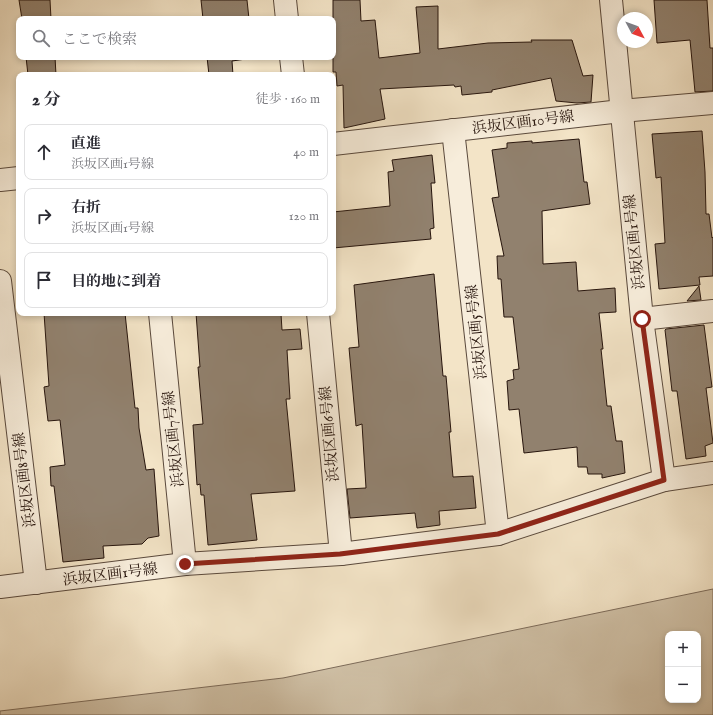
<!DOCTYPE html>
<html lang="ja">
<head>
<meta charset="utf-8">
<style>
	body { margin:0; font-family:"IM FELL English","Noto Serif JP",serif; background:#f7f7f7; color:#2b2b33 }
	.controls { position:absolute; right:12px; bottom:12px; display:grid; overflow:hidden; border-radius:8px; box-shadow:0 2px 6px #0003 }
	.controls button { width:36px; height:36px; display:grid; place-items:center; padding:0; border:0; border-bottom:1px solid #e1e1e2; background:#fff; color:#2b2b33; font:20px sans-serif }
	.compass { position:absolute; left:617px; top:12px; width:36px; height:36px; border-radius:50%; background:#fff; box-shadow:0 2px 6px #0003; rotate:131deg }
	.stop { position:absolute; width:12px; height:12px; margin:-9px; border:3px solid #8f2418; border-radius:50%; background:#fff }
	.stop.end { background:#8f2418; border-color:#fff; box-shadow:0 1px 4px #0008 }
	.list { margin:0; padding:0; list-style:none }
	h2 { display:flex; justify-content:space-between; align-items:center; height:52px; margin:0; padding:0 16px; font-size:17px }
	h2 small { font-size:13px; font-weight:400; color:#7c7c81 }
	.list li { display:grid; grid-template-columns:26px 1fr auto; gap:12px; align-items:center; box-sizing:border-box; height:56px; margin:0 8px 8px; padding:0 8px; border:1px solid #e1e1e2; border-radius:8px }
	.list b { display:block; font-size:15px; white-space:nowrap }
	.list p { margin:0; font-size:13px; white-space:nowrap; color:#7c7c81 }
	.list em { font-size:13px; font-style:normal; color:#7c7c81 }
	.icon { flex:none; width:22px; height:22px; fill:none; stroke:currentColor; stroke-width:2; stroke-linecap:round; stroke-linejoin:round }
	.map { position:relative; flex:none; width:713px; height:715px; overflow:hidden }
	.search { position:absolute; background:#fff; box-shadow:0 2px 6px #0003; left:16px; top:16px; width:320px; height:44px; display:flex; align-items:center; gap:10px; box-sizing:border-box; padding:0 14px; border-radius:8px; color:#7c7c81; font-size:15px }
	.panel { position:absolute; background:#fff; box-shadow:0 2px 6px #0003; left:16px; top:72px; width:320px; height:244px; border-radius:8px }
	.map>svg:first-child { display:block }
	.green { fill:#d0c1a7; stroke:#7c6b5a; fill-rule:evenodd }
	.building { fill:#91816e; stroke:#27150d }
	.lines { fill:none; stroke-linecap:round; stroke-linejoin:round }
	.minor-casing { stroke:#5a493c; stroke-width:24 }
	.minor { stroke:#f7eddb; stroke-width:22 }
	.route { stroke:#8f2418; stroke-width:5 }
	.labels { text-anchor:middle; stroke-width:3.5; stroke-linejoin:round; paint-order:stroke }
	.street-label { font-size:15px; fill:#27150d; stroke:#f7eddb }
</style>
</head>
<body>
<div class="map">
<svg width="713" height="715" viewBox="0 0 713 715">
	<rect width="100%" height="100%" fill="#f3e4c7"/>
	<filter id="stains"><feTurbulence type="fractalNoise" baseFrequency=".005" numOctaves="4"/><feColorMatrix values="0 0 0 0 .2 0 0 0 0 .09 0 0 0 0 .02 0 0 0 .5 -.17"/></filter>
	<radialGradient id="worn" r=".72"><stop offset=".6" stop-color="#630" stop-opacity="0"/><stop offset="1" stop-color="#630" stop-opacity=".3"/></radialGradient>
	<!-- green -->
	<path class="green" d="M713,589V715H0V711L283,678ZM668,634H698V700H668Z"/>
	<!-- building -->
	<g class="building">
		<polygon points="19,0 50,0 51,19 22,19"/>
		<polygon points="201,0 247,0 249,19 203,19"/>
		<polygon points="333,0 360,0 361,21 375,20 379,58 420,53 416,7 438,6 438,49 488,43 532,42 531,40 572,40 583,76 593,75 591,102 577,103 556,101 551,78 492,90 492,92 462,95 461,86 455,87 454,85 380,89 385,119 344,128 343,85 337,86 336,72 333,72"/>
		<polygon points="654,0 707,0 710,48 713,48 713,91 695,92 690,40 657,43"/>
		<polygon points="26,57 55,57 56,75 28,75"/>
		<polygon points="207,57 253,57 253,58 232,61 233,75 209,75"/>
		<polygon points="702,131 705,172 706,214 709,214 712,238 713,237 713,276 699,277 700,285 659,289 655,244 665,243 661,177 656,178 652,134"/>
		<polygon points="579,139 584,182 587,182 590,204 542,211 543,264 576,262 578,291 615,288 616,312 599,313 603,349 601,349 607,406 611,406 616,441 622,441 625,473 602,478 602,474 588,474 587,467 578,467 577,447 524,453 519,409 509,410 507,381 514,379 513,370 519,369 513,317 504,317 501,279 498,279 497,256 504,256 492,198 499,197 492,150 507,148 507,143 532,141 532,143"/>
		<polygon points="432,155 435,183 431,183 434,228 430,229 431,239 333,248 333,212 390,206 388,172 394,171 392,160"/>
		<polygon points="434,274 443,376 446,376 451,432 449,432 453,477 473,476 476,508 439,511 440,525 417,528 415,513 350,518 347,489 366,488 362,424 356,426 349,348 359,347 354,285"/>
		<polygon points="699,286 701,300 687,301"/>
		<polygon points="44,313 125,313 135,408 138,408 139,428 146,470 154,469 159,536 148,538 142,544 103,546 104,558 63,562 54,486 51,486 50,467 65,465 60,420 48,421 44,387 49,386"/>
		<polygon points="196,313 270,313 270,315 281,314 282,330 300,329 302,349 287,350 290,399 286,399 295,491 251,494 257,540 208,545 204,495 201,495 200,484 197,485 193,425 203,424 198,367 200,367"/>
		<polygon points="704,325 712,387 706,388 713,443 705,446 706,456 686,459 677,391 672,391 665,330 666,329"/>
	</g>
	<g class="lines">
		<!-- minor casing -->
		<g class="minor-casing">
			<g id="minor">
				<polyline points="285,0 287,19"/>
				<polyline points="291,57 293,75"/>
				<polyline points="453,130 498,534"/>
				<polyline points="333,144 621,111 713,103"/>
				<polyline points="0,180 19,178"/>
				<polyline points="0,281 36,583"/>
				<polyline points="160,313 185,564"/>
				<polyline points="318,313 341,554"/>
				<polyline points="642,319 713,311"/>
				<polyline points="664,480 713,473"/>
				<polyline points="0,587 185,564 341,554 498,534 664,480 642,319 611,0"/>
			</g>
		</g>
		<!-- minor -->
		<use href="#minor" class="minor"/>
	</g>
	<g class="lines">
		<!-- route -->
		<polyline class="route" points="185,564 340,554 498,534 664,480 642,319"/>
	</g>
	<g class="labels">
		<!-- street labels -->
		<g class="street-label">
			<text transform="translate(523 122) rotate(-7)" y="5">浜坂区画10号線</text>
			<text transform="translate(634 242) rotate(-96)" y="5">浜坂区画1号線</text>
			<text transform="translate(476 332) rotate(-96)" y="5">浜坂区画5号線</text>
			<text transform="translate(329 434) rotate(-95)" y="5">浜坂区画6号線</text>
			<text transform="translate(173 439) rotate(-96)" y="5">浜坂区画7号線</text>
			<text transform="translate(24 480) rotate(-97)" y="5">浜坂区画8号線</text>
			<text transform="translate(110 574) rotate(-7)" y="5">浜坂区画1号線</text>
		</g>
	</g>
	<rect width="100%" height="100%" filter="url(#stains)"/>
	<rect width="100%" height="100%" fill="url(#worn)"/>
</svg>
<div class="controls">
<button>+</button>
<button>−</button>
</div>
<svg class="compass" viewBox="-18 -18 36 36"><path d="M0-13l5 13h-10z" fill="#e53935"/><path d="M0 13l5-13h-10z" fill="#7c7c81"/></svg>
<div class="stop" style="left:642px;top:319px"></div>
<div class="stop end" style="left:185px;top:564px"></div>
<div class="search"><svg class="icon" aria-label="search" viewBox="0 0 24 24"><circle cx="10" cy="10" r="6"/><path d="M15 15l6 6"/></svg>ここで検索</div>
<section class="panel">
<h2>2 分<small>徒歩 · 160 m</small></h2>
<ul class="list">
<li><svg class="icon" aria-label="ahead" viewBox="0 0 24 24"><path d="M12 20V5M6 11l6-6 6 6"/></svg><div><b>直進</b><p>浜坂区画1号線</p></div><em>40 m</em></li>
<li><svg class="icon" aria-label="right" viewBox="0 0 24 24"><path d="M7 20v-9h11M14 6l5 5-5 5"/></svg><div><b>右折</b><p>浜坂区画1号線</p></div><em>120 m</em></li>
<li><svg class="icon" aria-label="arrive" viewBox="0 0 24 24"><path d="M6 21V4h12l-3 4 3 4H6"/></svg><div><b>目的地に到着</b></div></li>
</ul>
</section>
</div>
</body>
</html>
